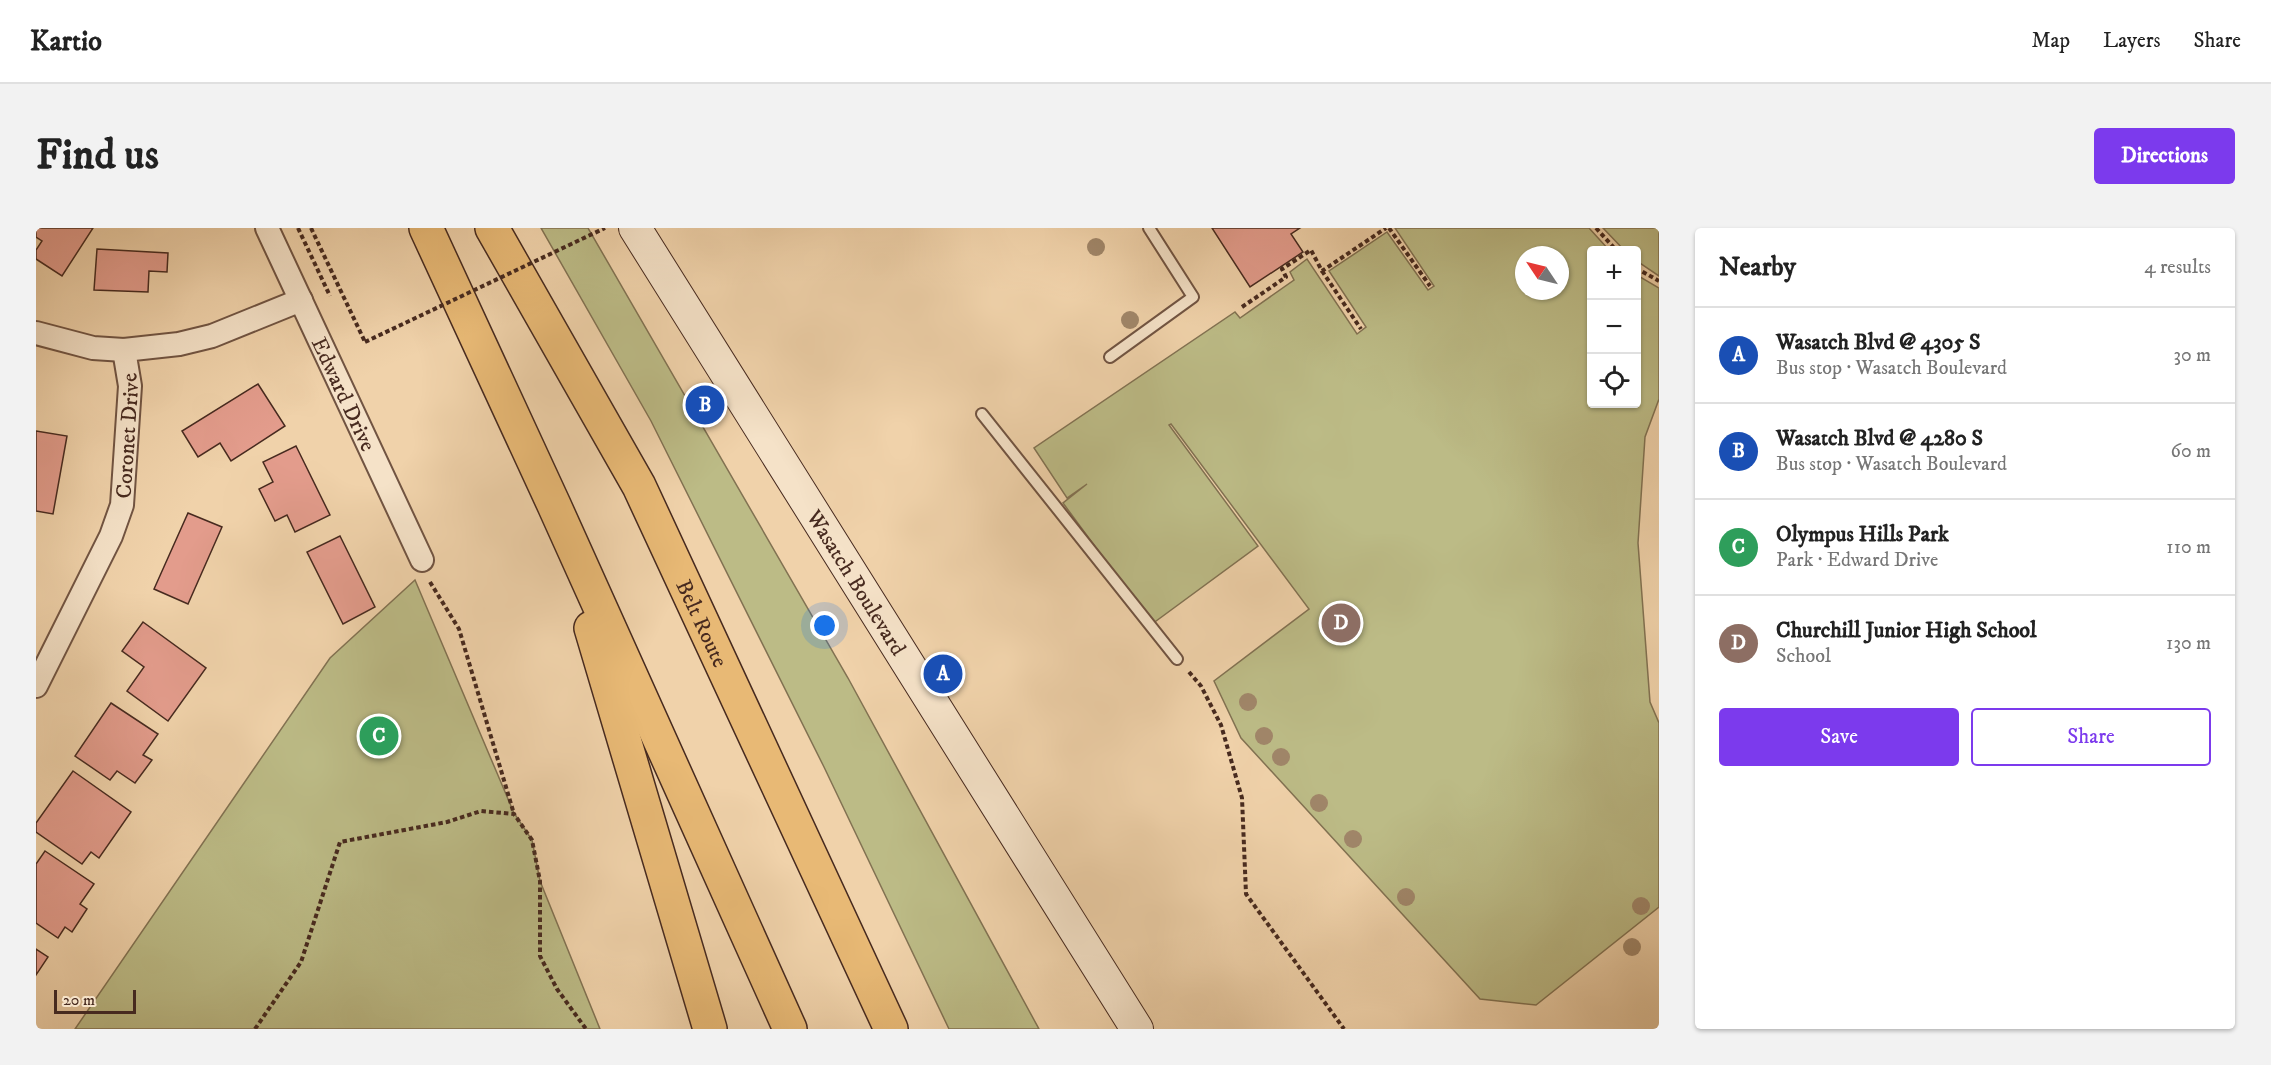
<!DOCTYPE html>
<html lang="en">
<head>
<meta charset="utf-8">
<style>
	body { margin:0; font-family:"IM FELL DW Pica",serif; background:#f2f2f2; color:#222 }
	.controls { position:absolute; right:18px; top:18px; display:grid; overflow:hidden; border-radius:6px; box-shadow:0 2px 4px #0004 }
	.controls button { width:54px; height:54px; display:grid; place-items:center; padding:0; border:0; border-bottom:2px solid #e0e0e0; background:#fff; color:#222; font:30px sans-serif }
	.compass { position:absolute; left:1479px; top:18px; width:54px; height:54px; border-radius:50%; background:#fff; box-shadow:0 2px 4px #0004; rotate:305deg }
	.scale { position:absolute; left:18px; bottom:15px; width:82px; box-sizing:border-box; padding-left:6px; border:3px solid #472a1f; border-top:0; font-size:16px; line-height:21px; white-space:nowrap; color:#472a1f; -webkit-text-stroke:4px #f5e2c8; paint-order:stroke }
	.you { position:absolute; left:789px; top:398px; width:21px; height:21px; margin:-15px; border:4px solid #fff; border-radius:50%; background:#1a73e8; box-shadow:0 0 0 9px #1a73e833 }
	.badge { display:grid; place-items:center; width:39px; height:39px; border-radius:50%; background:#7c3aed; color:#fff; font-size:20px; font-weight:700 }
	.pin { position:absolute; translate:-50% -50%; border:3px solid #fff; box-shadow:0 2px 6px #0006 }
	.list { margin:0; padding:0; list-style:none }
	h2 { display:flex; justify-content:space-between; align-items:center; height:78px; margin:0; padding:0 24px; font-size:26px }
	h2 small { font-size:20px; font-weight:400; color:#767676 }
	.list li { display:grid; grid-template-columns:39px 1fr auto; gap:18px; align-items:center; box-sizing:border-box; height:96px; padding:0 24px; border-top:2px solid #e0e0e0 }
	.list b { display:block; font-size:22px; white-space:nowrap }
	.list p { margin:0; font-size:20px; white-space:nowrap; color:#767676 }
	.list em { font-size:20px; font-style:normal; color:#767676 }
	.actions { display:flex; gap:12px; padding:18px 24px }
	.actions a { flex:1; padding:14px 0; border:2px solid #7c3aed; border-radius:6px; text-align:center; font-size:21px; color:#7c3aed }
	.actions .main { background:#7c3aed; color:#fff }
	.icon { flex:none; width:33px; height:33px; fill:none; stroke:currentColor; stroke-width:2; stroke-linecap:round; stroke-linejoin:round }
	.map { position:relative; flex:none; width:1623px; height:801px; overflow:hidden; border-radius:6px }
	header { display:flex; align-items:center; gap:36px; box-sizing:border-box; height:84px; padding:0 30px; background:#fff; border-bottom:2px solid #e0e0e0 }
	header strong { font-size:28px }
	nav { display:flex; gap:33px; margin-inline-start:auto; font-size:21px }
	.intro { display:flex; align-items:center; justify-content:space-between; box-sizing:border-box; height:144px; padding:0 36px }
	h1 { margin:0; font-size:42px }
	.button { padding:15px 27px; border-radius:6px; background:#7c3aed; color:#fff; font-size:21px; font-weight:700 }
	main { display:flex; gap:36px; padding:0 36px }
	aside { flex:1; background:#fff; border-radius:6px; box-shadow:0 2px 4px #0004 }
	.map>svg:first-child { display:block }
	.green { fill:#bcbb86; stroke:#827252; stroke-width:1.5; fill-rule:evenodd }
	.building { fill:#e39c8c; stroke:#472a1f; stroke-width:1.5 }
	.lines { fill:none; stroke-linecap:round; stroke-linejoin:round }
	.service-casing { stroke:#715442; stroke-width:14 }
	.minor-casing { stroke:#715442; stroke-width:26 }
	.secondary-casing { stroke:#472a1f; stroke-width:34 }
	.motorway-casing { stroke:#472a1f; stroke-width:36 }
	.path { stroke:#472a1f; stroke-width:4; stroke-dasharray:4.5 3; stroke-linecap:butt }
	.service { stroke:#f5e2c8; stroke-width:10 }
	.minor { stroke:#f5e2c8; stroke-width:22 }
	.secondary { stroke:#f5e2c8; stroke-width:32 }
	.motorway { stroke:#e8b975; stroke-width:33 }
	.path-bridge { stroke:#472a1f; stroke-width:4; stroke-dasharray:4.5 3; stroke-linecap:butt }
	.tree { fill:#a08669 }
	.labels { text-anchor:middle; stroke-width:4.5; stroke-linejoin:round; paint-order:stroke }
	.street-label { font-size:22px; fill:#472a1f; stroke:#f5e2c8 }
</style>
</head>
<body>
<header>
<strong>Kartio</strong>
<nav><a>Map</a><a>Layers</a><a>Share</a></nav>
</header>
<div class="intro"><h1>Find us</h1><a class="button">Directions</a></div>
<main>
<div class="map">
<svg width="1623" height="801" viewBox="0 0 1623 801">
	<rect width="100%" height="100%" fill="#f0d2aa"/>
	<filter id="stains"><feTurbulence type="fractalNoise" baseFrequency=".00333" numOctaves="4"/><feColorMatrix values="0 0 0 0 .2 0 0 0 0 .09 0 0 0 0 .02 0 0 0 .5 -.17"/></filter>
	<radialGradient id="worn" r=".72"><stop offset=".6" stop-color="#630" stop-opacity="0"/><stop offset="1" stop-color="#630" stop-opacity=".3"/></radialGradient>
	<!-- green -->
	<g class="green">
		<polygon points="505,0 552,0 812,450 1003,801 913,801 788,539 615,193"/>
		<path d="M1359,0H1553L1573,22H1556V176H1600L1601,47L1623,60V171L1609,209L1602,315L1614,474L1623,495V679L1500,777L1444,771L1205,510L1178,453L1273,381L1135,196L1133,197L1222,318L1116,396L1027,275L1051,256L1031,270L998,220L1199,84L1204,90L1258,52L1254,44L1271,31L1321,106L1330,99L1293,43L1351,4L1392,62L1398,58ZM1488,27H1524V63H1488Z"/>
		<polygon points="1567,0 1623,0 1623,48 1601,33 1600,22 1588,22"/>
		<polygon points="379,352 478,585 496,612 504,653 564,801 39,801 294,430"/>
	</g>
	<!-- building -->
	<g class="building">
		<polygon points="0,0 57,0 26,48 0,31 0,22 6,13 0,9"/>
		<polygon points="1176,0 1264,0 1255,6 1267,24 1214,59"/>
		<polygon points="61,21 132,25 131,44 113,43 112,64 58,62"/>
		<polygon points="222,156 249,198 195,233 184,215 162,229 146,203"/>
		<polygon points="0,203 31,208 17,286 0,283"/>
		<polygon points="260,218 294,287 259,304 251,287 239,293 223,261 237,254 227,234"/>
		<polygon points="152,285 186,299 152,376 118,361"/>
		<polygon points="304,308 339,379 307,396 271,324"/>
		<polygon points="107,394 170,440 132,493 91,463 108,439 86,423"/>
		<polygon points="75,475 122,506 107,527 116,532 99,555 81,543 74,552 39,528"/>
		<polygon points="37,543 95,584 63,630 55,624 46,636 0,604 0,595"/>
		<polygon points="9,623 58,656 44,676 51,681 36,704 29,699 22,710 0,695 0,636"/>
		<polygon points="0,721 12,729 0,747"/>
	</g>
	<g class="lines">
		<!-- service casing -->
		<g class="service-casing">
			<g id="service">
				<polyline points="1074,129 1157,69 1113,0"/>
				<polyline points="946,186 1141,431"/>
			</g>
		</g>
		<!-- minor casing -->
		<g class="minor-casing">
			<g id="minor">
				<path id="s1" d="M231,0L386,332"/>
				<polyline points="0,105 57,120 88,122"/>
				<path id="s2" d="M0,458L75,308L86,277L94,158L88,122L143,116L176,108L265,72"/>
			</g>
		</g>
		<!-- secondary casing -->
		<g class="secondary-casing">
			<g id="secondary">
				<path id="s3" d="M599,0L1101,801"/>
			</g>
		</g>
		<!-- motorway casing -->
		<g class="motorway-casing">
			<g id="motorway">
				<polyline points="390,0 518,277 754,801"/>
				<path id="s4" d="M456,0L603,258L855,801"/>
				<polyline points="555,400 674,801"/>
			</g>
		</g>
		<!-- path -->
		<g class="path">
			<polyline points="262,0 294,68"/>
			<polyline points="275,0 329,114"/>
			<polyline points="1353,0 1394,58"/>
			<polyline points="1560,0 1580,22"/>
			<polyline points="1600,40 1623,53"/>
			<polyline points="1286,43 1325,101"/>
			<polyline points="1206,79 1250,49 1246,41 1275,22 1286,43 1350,0"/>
			<polyline points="394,354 423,401 478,586"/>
			<polyline points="1153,444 1165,458 1185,497 1206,570 1210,666 1308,801"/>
			<polyline points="219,801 265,734 304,614 411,594 445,583 478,586 496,612 504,653 504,728 521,761 550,801"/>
		</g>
		<!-- service -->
		<use href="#service" class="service"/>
		<!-- minor -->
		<use href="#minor" class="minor"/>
		<!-- secondary -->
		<use href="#secondary" class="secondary"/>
		<!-- motorway -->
		<use href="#motorway" class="motorway"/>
		<!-- path-bridge -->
		<polyline class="path-bridge" points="329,114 569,0"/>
	</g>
	<!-- trees -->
	<g class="tree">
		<circle cx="1060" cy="19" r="9"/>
		<circle cx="1094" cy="92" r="9"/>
		<circle cx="1212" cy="474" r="9"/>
		<circle cx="1228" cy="508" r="9"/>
		<circle cx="1245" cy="529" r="9"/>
		<circle cx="1283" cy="575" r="9"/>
		<circle cx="1317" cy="611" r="9"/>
		<circle cx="1370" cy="669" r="9"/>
		<circle cx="1605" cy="678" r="9"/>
		<circle cx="1596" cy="719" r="9"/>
	</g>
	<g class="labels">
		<!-- street labels -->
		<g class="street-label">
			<text dy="8" stroke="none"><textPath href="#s1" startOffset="183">Edward Drive</textPath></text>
			<text dy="8" stroke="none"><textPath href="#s2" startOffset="270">Coronet Drive</textPath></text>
			<text dy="8" stroke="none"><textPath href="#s3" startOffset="418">Wasatch Boulevard</textPath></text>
			<text dy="8" stroke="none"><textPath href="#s4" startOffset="448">Belt Route</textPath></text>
		</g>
	</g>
	<rect width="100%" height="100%" filter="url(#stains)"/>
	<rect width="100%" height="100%" fill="url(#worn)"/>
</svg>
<div class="controls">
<button>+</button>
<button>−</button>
<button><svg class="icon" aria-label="locate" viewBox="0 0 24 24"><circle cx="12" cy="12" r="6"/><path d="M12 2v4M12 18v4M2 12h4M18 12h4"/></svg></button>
</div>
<svg class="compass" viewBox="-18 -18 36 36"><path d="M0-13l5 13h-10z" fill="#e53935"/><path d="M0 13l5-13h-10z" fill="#767676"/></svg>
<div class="scale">20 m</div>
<div class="you"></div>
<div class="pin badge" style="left:907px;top:446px;background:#1a4fb4">A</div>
<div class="pin badge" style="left:669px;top:177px;background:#1a4fb4">B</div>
<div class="pin badge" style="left:343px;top:508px;background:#2e9e5b">C</div>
<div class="pin badge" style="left:1305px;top:395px;background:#8d6e63">D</div>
</div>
<aside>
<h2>Nearby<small>4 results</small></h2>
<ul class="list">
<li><span class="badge" style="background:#1a4fb4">A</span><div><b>Wasatch Blvd @ 4305 S</b><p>Bus stop · Wasatch Boulevard</p></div><em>30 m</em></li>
<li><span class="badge" style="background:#1a4fb4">B</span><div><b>Wasatch Blvd @ 4280 S</b><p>Bus stop · Wasatch Boulevard</p></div><em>60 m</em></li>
<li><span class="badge" style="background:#2e9e5b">C</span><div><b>Olympus Hills Park</b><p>Park · Edward Drive</p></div><em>110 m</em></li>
<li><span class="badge" style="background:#8d6e63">D</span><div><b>Churchill Junior High School</b><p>School</p></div><em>130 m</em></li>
</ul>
<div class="actions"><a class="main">Save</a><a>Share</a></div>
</aside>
</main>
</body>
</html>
